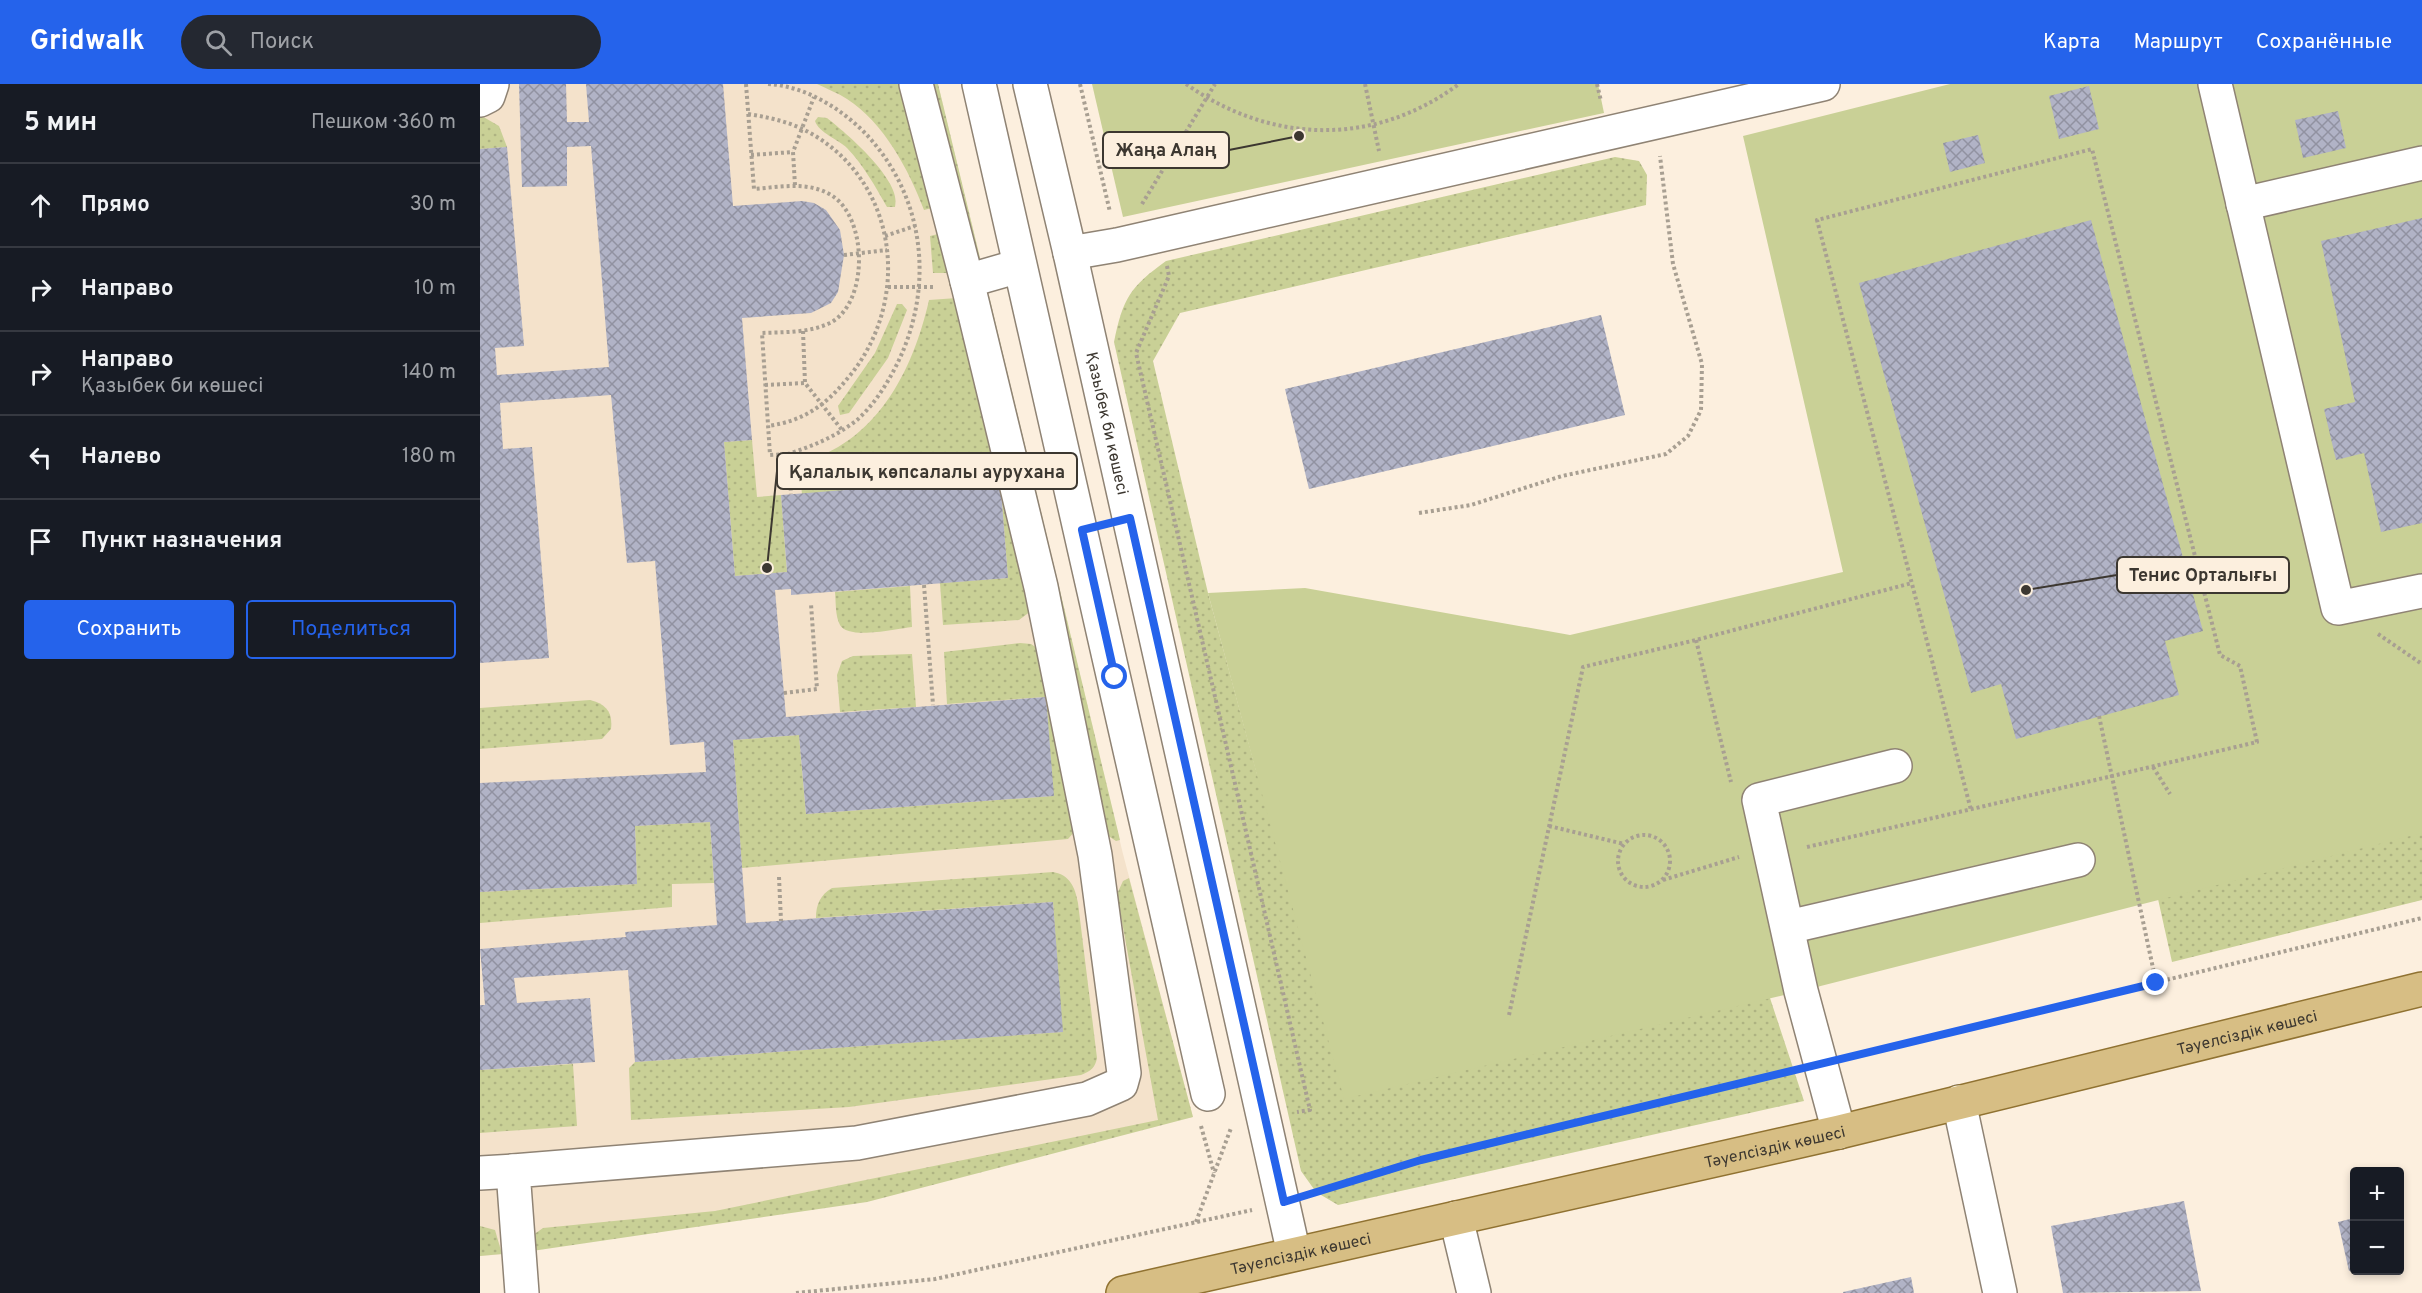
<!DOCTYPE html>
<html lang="ru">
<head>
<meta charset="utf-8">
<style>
	body { margin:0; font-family:Overpass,sans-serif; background:#242831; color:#f1f3f6 }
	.controls { position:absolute; right:18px; bottom:18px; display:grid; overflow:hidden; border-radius:6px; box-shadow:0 3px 9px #0003 }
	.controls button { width:54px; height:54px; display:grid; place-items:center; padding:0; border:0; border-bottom:2px solid #363941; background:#171b24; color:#f1f3f6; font:30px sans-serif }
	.stop { position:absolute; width:18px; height:18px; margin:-14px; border:4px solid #2563eb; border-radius:50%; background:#fff }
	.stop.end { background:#2563eb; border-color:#fff; box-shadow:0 2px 6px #0008 }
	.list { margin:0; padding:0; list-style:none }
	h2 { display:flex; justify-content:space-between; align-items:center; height:78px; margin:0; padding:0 24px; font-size:26px }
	h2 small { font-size:20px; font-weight:400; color:#9ea1a6 }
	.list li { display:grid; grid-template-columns:39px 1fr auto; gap:18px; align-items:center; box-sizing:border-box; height:84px; padding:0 24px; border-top:2px solid #363941 }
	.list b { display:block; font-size:22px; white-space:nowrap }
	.list p { margin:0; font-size:20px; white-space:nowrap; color:#9ea1a6 }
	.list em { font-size:20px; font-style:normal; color:#9ea1a6 }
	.actions { display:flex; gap:12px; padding:18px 24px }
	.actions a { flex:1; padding:14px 0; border:2px solid #2563eb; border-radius:6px; text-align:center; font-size:21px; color:#2563eb }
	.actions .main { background:#2563eb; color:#fff }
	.icon { flex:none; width:33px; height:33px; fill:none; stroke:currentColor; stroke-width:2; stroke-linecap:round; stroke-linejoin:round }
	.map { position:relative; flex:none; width:1942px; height:1209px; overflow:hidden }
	header { display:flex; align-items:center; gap:36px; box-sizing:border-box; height:84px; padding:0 30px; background:#2563eb; color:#fff }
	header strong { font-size:28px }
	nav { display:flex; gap:33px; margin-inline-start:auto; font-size:21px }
	.search { width:420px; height:54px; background:#242831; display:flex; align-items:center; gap:15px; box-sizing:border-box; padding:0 21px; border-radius:33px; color:#9ea1a6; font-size:22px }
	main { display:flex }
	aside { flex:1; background:#171b24 }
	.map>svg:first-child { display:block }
	.built { fill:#f4e2cb }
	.grass { fill:url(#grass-dots) }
	.park { fill:#c9d096 }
	.building { fill:url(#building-cross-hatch) }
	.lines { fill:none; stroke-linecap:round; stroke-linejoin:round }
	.minor-casing { stroke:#8f8374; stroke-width:36 }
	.major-casing { stroke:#907231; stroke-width:36 }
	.path { stroke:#a89f92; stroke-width:4; stroke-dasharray:3 3; stroke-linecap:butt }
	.minor { stroke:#fff; stroke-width:33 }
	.major { stroke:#d7be84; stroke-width:33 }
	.route { stroke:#2563eb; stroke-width:8 }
	.labels { text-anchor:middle; stroke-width:4.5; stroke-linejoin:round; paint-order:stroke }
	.street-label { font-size:16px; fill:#3c3730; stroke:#fcefde }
	.leader { fill:none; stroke:#3c3730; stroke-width:2 }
	.callout-dot { fill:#3c3730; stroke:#fcefde; stroke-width:2 }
	.callout { fill:#fcefde; stroke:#3c3730; stroke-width:2 }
	.callout-label { font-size:18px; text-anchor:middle; font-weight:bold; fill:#3c3730 }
</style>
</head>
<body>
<header>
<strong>Gridwalk</strong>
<div class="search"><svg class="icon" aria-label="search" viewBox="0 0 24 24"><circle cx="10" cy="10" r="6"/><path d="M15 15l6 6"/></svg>Поиск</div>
<nav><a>Карта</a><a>Маршрут</a><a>Сохранённые</a></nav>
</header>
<main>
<aside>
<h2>5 мин<small>Пешком · 360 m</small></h2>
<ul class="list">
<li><svg class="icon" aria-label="ahead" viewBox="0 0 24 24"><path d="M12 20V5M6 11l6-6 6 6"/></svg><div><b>Прямо</b></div><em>30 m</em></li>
<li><svg class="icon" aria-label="right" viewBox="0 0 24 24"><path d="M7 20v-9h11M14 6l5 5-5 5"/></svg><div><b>Направо</b></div><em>10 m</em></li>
<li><svg class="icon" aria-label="right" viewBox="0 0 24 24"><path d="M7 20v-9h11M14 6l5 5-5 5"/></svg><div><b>Направо</b><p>Қазыбек би көшесі</p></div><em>140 m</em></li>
<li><svg class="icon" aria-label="left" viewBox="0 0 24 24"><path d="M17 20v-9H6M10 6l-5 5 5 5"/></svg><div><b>Налево</b></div><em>180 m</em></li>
<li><svg class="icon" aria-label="arrive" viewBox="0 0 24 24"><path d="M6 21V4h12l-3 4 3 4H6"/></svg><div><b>Пункт назначения</b></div></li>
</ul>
<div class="actions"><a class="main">Сохранить</a><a>Поделиться</a></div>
</aside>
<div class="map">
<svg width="1942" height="1209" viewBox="0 0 1942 1209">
	<defs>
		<pattern id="grass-dots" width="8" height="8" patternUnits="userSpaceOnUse" patternTransform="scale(1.5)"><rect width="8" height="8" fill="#c9d096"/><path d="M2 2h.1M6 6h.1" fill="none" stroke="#aeb382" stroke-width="1.8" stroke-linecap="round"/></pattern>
		<pattern id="building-cross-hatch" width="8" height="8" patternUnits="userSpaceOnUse" patternTransform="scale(1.5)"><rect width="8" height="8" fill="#b1b3c6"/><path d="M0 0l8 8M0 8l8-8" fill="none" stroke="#9192a1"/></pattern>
	</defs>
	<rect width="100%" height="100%" fill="#fcefde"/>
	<!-- built -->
	<polygon class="built" points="0,0 458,0 643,770 713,1033 39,1169 0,1172"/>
	<!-- grass -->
	<g class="grass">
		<path d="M337,0H426L456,123L444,126C429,86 404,39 367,15C358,9 347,5 337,0Z"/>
		<polygon points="446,0 458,0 501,178 493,175"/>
		<polygon points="0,31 19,42 27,63 0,65"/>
		<path d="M338,33L347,34C365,48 423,97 415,123H407C395,102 384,82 367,64C358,55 339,49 335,37Z"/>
		<path d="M1135,73L1159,77L1167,91L1166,121L700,229L673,277L728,509L777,690L1290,914L1324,1017L858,1121L836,1108L821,1087L634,258C643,214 650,203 686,177Z"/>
		<polygon points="462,149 472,189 453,189 450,152"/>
		<polygon points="509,212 640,756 636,757 627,751 504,214"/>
		<path d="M477,214L554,512L551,527L539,536L463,541L460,499L528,494L520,394L322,410L319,379C396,360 433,287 449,216Z"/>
		<polygon points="417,220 422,220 427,226 408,274 369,329 360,331 358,322 395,269"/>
		<polygon points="272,356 277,413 301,411 307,488 255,492 244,358"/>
		<path d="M430,502L432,543C416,545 368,556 360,541C355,532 356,518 355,508Z"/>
		<polygon points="540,559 551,560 560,566 595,747 588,755 262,784 253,656 319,651 326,730 573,712 566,613 467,620 464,568"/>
		<polygon points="432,570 436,623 360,628 357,591 362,577 373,572"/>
		<polygon points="1942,599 1942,816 1692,878 1678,815 1897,759"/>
		<path d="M110,616C126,620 133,628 131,645L122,655L0,665V624Z"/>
		<polygon points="230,738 234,799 192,800 192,823 0,839 0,808 157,800 155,742"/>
		<path d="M573,788C590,791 595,803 598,819L617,974C615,984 611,987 601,991L369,1023L151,1036L149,984L155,978L582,948L573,818L336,834C336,821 340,811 352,804Z"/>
		<polygon points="649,794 713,1033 387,1118 52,1167 53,1151 63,1144 235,1127 678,1036 637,810 643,797"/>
		<polygon points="93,980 97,1042 0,1049 0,986"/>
		<polygon points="0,1142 15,1146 22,1170 0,1172"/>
	</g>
	<!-- park -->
	<g class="park">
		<polygon points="612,0 1118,0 1124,29 643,133"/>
		<polygon points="1470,0 1942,0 1942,749 1321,907 864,1015 728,509 825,504 1090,551 1363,488 1263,52"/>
	</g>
	<!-- building -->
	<g class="building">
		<polygon points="39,0 86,0 87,38 109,38 106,0 243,0 253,122 322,117 334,119 346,126 360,146 364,171 358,208 351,219 331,229 262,234 272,356 244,358 255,492 307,488 301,411 520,394 528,494 311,511 311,505 295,506 306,633 566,613 574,712 326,730 319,651 253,656 266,839 573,818 583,948 155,978 148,886 34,894 37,919 110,914 115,978 0,986 0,921 5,921 0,865 146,853 145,848 237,841 230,738 155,742 157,800 0,808 0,699 226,688 224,658 190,661 175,477 147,479 131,311 20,319 23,365 52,363 69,574 0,579 0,65 27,63 44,262 15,264 17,291 129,283 111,62 87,63 87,102 42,103"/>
		<polygon points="1609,2 1619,45 1579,55 1569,12"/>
		<polygon points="1858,27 1866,64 1823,74 1815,36"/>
		<polygon points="1498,51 1505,79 1470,88 1463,59"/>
		<polygon points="1942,134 1942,439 1901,448 1884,369 1856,376 1844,325 1875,318 1841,157"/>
		<polygon points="1611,136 1723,547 1685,557 1699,611 1536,655 1521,600 1491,609 1379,199"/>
		<polygon points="1121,231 1145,331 829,405 805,305"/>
		<polygon points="1704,1117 1721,1207 1583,1209 1571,1142"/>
		<polygon points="1874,1134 1874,1185 1869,1187 1858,1138"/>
		<polygon points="1431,1193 1434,1209 1363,1209 1363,1208"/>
	</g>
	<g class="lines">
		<!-- minor casing -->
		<g class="minor-casing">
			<g id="minor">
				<polyline points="436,0 487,197 539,182"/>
				<polyline points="499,0 728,1010"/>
				<path id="s1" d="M550,0L590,169L814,1170"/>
				<polyline points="1735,0 1858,524 1942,507"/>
				<polyline points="0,16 8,12 12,0"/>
				<polyline points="1763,120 1942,79"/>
				<polyline points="590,169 637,161 1343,0"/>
				<polyline points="1308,843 1598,776"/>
				<polyline points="1479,1018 1520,1209"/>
				<polyline points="1359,1048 1321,907 1279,716 1415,682"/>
				<polyline points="0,1089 33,1087"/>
				<polyline points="976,1134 994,1209"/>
				<polyline points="42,1209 33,1087 377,1059 607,1015 641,1000 644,989 615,771 561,503 487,197"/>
			</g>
		</g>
		<!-- major casing -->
		<g class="major-casing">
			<g id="major">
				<path id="s2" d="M643,1209L1359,1048L1942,905"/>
			</g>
		</g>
		<!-- path -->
		<g class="path">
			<path d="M266,0L274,105C300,103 328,97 351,111C388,133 389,219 350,239C329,249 304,248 282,249L290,371L308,370"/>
			<path d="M288,0C324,2 359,23 384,48C444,110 455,199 419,276C409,297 395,320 377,336C357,352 333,362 308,370L311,410"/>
			<polyline points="600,0 630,128"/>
			<path d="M706,0C791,60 894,63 979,0"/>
			<polyline points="885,0 899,67"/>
			<polyline points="1117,0 1121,17"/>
			<path d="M268,30C293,34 315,39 337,53C421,106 430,222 367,295C345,322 323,337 288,342"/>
			<polyline points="271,71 313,68"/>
			<polyline points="315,101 313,68 334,13"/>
			<polyline points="662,120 735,0"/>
			<polyline points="405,152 435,142"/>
			<polyline points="364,171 407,166"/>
			<polyline points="687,182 689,192 656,269 830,1026 817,1028"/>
			<polyline points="408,203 456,203"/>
			<polyline points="323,247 325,299 362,346"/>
			<polyline points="285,301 325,299"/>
			<polyline points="939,429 991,421 1082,392 1186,370 1208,352 1221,326 1222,280 1193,180 1180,72"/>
			<polyline points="444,501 453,621"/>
			<polyline points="1898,550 1942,580"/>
			<polyline points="1216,556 1251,698"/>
			<polyline points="304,609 337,605 331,520"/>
			<polyline points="1619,632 1676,898"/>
			<polyline points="1673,683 1690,710"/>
			<polyline points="1069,742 1144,760"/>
			<circle cx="1164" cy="777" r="26"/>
			<path d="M1327,763C1477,729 1627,693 1777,658L1760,582L1740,571L1612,65L1337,136L1491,726"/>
			<polyline points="299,793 301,837"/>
			<polyline points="1183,796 1259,773"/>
			<polyline points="1029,931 1103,583 1216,556 1432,499"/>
			<polyline points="1372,972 1942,834"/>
			<polyline points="721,1042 734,1089"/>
			<polyline points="834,1109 941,1076 1309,987"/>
			<polyline points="716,1138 751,1044"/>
			<polyline points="316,1209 455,1195 772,1126"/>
		</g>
		<!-- minor -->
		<use href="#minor" class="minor"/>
		<!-- major -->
		<use href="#major" class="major"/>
	</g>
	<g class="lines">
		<!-- route -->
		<polyline class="route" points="635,593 602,446 650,434 804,1118 941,1076 1676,899"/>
	</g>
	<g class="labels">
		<!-- street labels -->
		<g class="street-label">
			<text dy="6" stroke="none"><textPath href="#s1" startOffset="348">Қазыбек би көшесі</textPath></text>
			<text dy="6" stroke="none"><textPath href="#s2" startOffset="1154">Тәуелсіздік көшесі</textPath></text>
			<text dy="6" stroke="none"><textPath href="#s2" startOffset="668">Тәуелсіздік көшесі</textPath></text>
			<text dy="6" stroke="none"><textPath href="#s2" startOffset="182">Тәуелсіздік көшесі</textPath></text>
		</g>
	</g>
	<!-- callouts -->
	<path class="leader" d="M819 52L749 66M287 484L297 387M1546 506L1637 491"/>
	<g class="callout-dot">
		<circle cx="819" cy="52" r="6"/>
		<circle cx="287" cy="484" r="6"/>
		<circle cx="1546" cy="506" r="6"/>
	</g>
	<g class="callout">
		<rect x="623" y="48" width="126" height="36" rx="6"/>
		<rect x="297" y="369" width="300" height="36" rx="6"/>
		<rect x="1637" y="473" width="172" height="36" rx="6"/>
	</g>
	<g class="callout-label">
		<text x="686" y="72">Жаңа Алаң</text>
		<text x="447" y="394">Қалалық көпсалалы аурухана</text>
		<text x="1723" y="497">Тенис Орталығы</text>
	</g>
</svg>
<div class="controls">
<button>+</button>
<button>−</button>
</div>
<div class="stop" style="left:635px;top:593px"></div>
<div class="stop end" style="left:1676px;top:899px"></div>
</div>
</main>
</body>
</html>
